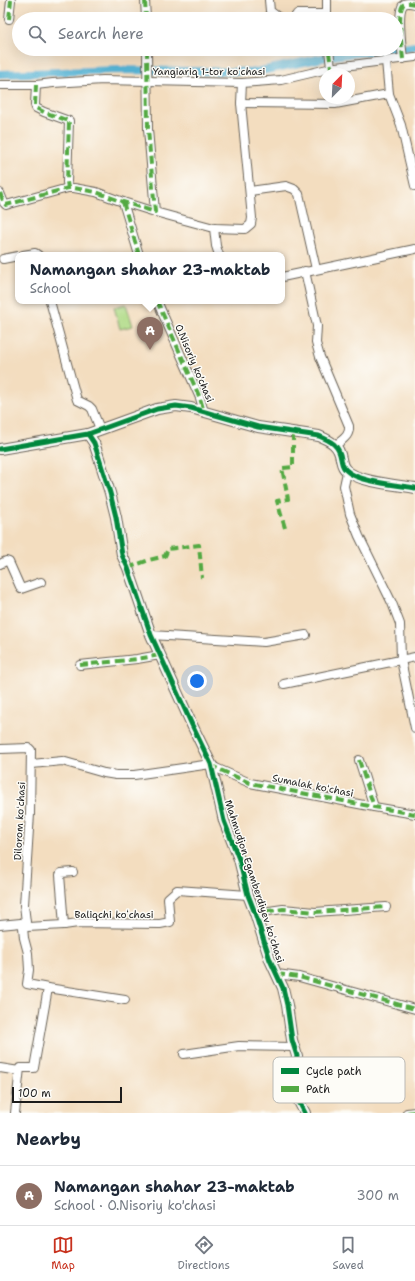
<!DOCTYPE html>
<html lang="en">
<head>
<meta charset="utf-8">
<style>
	body { margin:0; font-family:"Shantell Sans",sans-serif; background:#f6f6f7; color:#1f2937 }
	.compass { position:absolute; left:319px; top:68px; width:36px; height:36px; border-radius:50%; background:#fff; box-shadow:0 4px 16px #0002; rotate:24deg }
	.scale { position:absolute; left:12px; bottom:10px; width:110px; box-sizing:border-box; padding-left:4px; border:2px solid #1c1c1c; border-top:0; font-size:11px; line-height:14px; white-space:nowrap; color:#1c1c1c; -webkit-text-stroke:3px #fdfcf7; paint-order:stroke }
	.you { position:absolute; left:197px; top:681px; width:14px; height:14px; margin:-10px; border:3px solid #fff; border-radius:50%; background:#1a73e8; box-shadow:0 0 0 6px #1a73e833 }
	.badge { display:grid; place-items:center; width:26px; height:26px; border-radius:50%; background:#c8321e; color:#fff; font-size:13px; font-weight:700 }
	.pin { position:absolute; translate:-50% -33px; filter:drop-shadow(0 1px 2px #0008) }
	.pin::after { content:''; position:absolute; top:21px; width:14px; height:12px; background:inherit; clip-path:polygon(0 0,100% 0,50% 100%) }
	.popup { position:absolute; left:15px; top:252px; width:270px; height:52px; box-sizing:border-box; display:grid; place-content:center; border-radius:8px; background:#fff; filter:drop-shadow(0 1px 3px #0005); font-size:13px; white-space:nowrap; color:#747a83 }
	.popup b { font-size:15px; color:#1f2937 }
	.popup::after { content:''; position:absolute; left:50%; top:100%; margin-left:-8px; border:8px solid transparent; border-top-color:#fff }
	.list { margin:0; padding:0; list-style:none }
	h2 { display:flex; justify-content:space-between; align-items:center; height:52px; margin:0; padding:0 16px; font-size:17px }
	h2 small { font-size:13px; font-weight:400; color:#747a83 }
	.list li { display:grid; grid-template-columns:26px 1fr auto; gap:12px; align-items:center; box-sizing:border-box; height:60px; padding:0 16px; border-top:1px solid #e0e1e3 }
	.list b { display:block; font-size:15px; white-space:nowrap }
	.list p { margin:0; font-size:13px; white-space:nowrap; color:#747a83 }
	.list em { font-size:13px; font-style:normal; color:#747a83 }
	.icon { flex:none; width:22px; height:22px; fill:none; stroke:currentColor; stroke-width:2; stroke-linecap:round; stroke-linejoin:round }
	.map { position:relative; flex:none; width:415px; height:1113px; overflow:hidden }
	.search { position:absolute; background:#fff; box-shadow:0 4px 16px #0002; left:12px; right:12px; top:12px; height:44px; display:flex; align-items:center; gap:10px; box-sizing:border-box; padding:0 14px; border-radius:22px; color:#747a83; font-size:15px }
	.sheet { height:112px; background:#fff }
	nav { display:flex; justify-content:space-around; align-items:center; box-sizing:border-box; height:56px; border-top:1px solid #e0e1e3; background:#fff; font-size:11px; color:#747a83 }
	nav a { display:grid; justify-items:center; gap:2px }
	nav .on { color:#c8321e }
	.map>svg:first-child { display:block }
	.green { fill:#afda85; stroke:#667b50 }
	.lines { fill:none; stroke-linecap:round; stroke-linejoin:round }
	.canal { stroke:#56b3d4; stroke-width:8 }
	.minor-casing { stroke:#676055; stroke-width:10 }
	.tertiary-casing { stroke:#676055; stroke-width:12 }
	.minor { stroke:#fff; stroke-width:8 }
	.tertiary { stroke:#fff; stroke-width:10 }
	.quiet { stroke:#52a943; stroke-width:4; stroke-dasharray:8 4; stroke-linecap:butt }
	.cycleway-casing { stroke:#fdfcf7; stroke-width:8 }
	.cycleway { stroke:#00873e; stroke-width:5 }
	.labels { text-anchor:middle; stroke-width:3; stroke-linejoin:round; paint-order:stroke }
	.street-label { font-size:10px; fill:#1c1c1c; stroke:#fdfcf7 }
	.key { fill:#fdfcf7; stroke:#bab9b5; stroke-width:1 }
	.key-label { font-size:11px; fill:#1c1c1c }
</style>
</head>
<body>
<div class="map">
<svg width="415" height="1113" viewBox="0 0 415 1113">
	<rect width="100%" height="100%" fill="#fdfcf7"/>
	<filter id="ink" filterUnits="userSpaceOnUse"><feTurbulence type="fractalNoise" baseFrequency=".025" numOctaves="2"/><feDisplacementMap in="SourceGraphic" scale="8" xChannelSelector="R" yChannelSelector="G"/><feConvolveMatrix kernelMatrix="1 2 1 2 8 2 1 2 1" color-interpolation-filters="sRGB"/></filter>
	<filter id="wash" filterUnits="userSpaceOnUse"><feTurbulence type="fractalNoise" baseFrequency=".012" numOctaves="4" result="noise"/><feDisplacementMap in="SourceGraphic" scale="16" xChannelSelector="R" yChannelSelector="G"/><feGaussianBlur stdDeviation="0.9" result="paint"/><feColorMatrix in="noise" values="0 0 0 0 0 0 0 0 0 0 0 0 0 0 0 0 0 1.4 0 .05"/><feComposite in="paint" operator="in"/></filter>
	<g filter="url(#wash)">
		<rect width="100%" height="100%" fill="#f3ddbf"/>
		<!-- green -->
		<polygon class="green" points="126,304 133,326 120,329 114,307"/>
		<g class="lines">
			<!-- canal -->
			<g class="canal">
				<polyline points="396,49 415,46"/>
				<polyline points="0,74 118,70 256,72 332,56 393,49"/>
			</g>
		</g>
	</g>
	<g filter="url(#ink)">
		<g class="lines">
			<!-- minor casing -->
			<g class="minor-casing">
				<g id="minor">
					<polyline points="145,0 146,19"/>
					<polyline points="269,0 270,11 278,17 285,19"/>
					<polyline points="9,19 11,0"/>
					<path d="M293,19C293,18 297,15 297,14C299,14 323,14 327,14"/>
					<polyline points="327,19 327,0"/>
					<polyline points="147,49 148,129 155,212"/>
					<polyline points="329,49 331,68"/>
					<path d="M403,59C402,49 397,13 403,5C406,2 411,3 415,4"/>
					<polyline points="386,61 389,94 401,125 415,186"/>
					<polyline points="0,85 36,85 53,83 103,80 242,83 281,80 336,67 415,57"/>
					<polyline points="36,85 35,105 36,108 44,112 69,121 67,182 68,188"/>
					<polyline points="241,103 335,104 389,94"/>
					<polyline points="250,191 286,186 294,189 299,194 316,269"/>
					<polyline points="0,193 4,203 6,205 68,188 74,188 96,192 123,202 155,212 214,228 245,229 251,224 252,218 241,103 242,83"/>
					<polyline points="123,202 139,255"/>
					<polyline points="214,228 216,246 219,255"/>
					<polyline points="23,255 35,253 38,255"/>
					<polyline points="3,259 18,256"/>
					<path d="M305,271L317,326L316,343L320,357L349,426C350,436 343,439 336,445"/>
					<polyline points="282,277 415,249"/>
					<polyline points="50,301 77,400 89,406 92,409 100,429"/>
					<polyline points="157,301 200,398 204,412"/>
					<polyline points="347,472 344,486 350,514 359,536 392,603 400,624 401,660 415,728"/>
					<polyline points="0,564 6,561 9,562 21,589 41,582"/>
					<polyline points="151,635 264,642 306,635"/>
					<polyline points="80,665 137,659 160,655"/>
					<polyline points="284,684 415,657"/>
					<polyline points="0,749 29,748 31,750 30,814 24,905 26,922 23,927 24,938 28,953 29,970 27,984 48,988 34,1068 20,1068 15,1113"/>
					<polyline points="359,760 374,807"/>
					<polyline points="32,764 62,761 104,773 116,775 134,775 211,764 216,768 250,783 374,807 415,814"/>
					<polyline points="255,913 283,909 315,912 386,907"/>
					<polyline points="0,925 21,923 27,927 64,925 78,923 160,924 170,922 168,898 177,890 248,895"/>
					<polyline points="64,925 60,875 61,873 73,872"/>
					<polyline points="277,974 299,977 415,1009"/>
					<polyline points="48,988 125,1000"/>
					<polyline points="184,1054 239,1046 294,1047"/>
					<polyline points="0,1068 19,1071"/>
					<polyline points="407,1113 415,1112"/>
				</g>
			</g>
			<!-- tertiary casing -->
			<g class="tertiary-casing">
				<g id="tertiary">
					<polyline points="88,434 94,443 98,455 110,493 116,517 122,555 128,568 151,635 192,725 211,764 224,821 239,859 248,895 255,913 270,960 283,988 287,1005 292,1040 297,1056 293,1087 295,1094 305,1113"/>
					<path d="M0,449L88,434L157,409L176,406L191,408L258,427L319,436C331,441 339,445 341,459C342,463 342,467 346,470C357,482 398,485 415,488"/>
				</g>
			</g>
			<!-- minor -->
			<use href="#minor" class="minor"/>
			<!-- tertiary -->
			<use href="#tertiary" class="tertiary"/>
			<!-- quiet -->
			<g class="quiet">
				<polyline points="145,0 146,19"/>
				<polyline points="9,19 11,0"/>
				<polyline points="329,52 331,68"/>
				<path d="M403,59C402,49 397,13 403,5C406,2 411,3 415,4"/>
				<polyline points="36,85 35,105 36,108 44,112 69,121 67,182 68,188"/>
				<polyline points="0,193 4,203 6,205 68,188 74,188 96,192 123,202 155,212 148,129 147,49"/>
				<polyline points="123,202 139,255"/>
				<polyline points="157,301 200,398 204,412"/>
				<polyline points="285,528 277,501 288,499 282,468 293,467 293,432"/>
				<polyline points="128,568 149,560 165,556 168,549 199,545 202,578"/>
				<polyline points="80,665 137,659 160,655"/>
				<polyline points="359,760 374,807"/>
				<polyline points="211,764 216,768 250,783 374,807 415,814"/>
				<polyline points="255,913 283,909 315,912 386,907"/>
				<polyline points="277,974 299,977 415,1009"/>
				<polyline points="407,1113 415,1112"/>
			</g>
			<!-- cycleway casing -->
			<g class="cycleway-casing">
				<g id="cycleway">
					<polyline points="88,434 94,443 98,455 110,493 116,517 122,555 128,568 151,635 192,725 211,764 224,821 239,859 248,895 255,913 270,960 283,988 287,1005 292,1040 297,1056 293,1087 295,1094 305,1113"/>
					<path d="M0,449L88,434L157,409L176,406L191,408L258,427L319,436C331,441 339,445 341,459C342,463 342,467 346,470C357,482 398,485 415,488"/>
				</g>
			</g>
			<!-- cycleway -->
			<use href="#cycleway" class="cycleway"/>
		</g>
	</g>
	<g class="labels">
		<!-- street labels -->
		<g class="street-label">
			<text x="209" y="75">Yangiariq 1-tor koʻchasi</text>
			<text transform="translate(195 363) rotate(67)" y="4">O.Nisoriy ko'chasi</text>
			<text transform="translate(313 785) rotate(11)" y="4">Sumalak koʻchasi</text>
			<text transform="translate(19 821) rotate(-87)" y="4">Dilorom koʻchasi</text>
			<text transform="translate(255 881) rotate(72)" y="4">Mahmudjon Egamberdiyev koʻchasi</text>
			<text x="114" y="918">Baliqchi koʻchasi</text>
		</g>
	</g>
	<!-- legend -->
	<rect x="273" y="1057" width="132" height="46" rx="6" class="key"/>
	<rect x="281" y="1068" width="18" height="6" fill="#00873e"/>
	<rect x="281" y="1086" width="18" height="6" fill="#52a943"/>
	<g class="key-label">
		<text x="306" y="1075">Cycle path</text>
		<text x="306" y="1093">Path</text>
	</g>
</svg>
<svg class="compass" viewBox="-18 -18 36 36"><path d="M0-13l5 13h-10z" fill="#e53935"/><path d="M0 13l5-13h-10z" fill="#747a83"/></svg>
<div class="scale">100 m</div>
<div class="you"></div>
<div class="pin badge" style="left:150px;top:350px;background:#8d6e63">A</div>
<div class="popup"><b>Namangan shahar 23-maktab</b>School</div>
<div class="search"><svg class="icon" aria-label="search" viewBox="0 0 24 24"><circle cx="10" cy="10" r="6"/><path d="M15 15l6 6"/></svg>Search here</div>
</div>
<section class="sheet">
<h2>Nearby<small></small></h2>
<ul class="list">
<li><span class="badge" style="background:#8d6e63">A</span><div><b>Namangan shahar 23-maktab</b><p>School · O.Nisoriy ko'chasi</p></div><em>300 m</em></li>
</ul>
</section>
<nav>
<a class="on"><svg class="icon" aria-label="map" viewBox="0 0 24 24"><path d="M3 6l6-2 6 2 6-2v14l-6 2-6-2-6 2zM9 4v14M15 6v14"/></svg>Map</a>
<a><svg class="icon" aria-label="directions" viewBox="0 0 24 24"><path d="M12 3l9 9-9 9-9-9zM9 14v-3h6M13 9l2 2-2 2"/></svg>Directions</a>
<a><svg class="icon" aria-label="saved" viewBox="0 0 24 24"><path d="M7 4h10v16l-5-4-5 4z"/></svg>Saved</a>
</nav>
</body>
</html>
